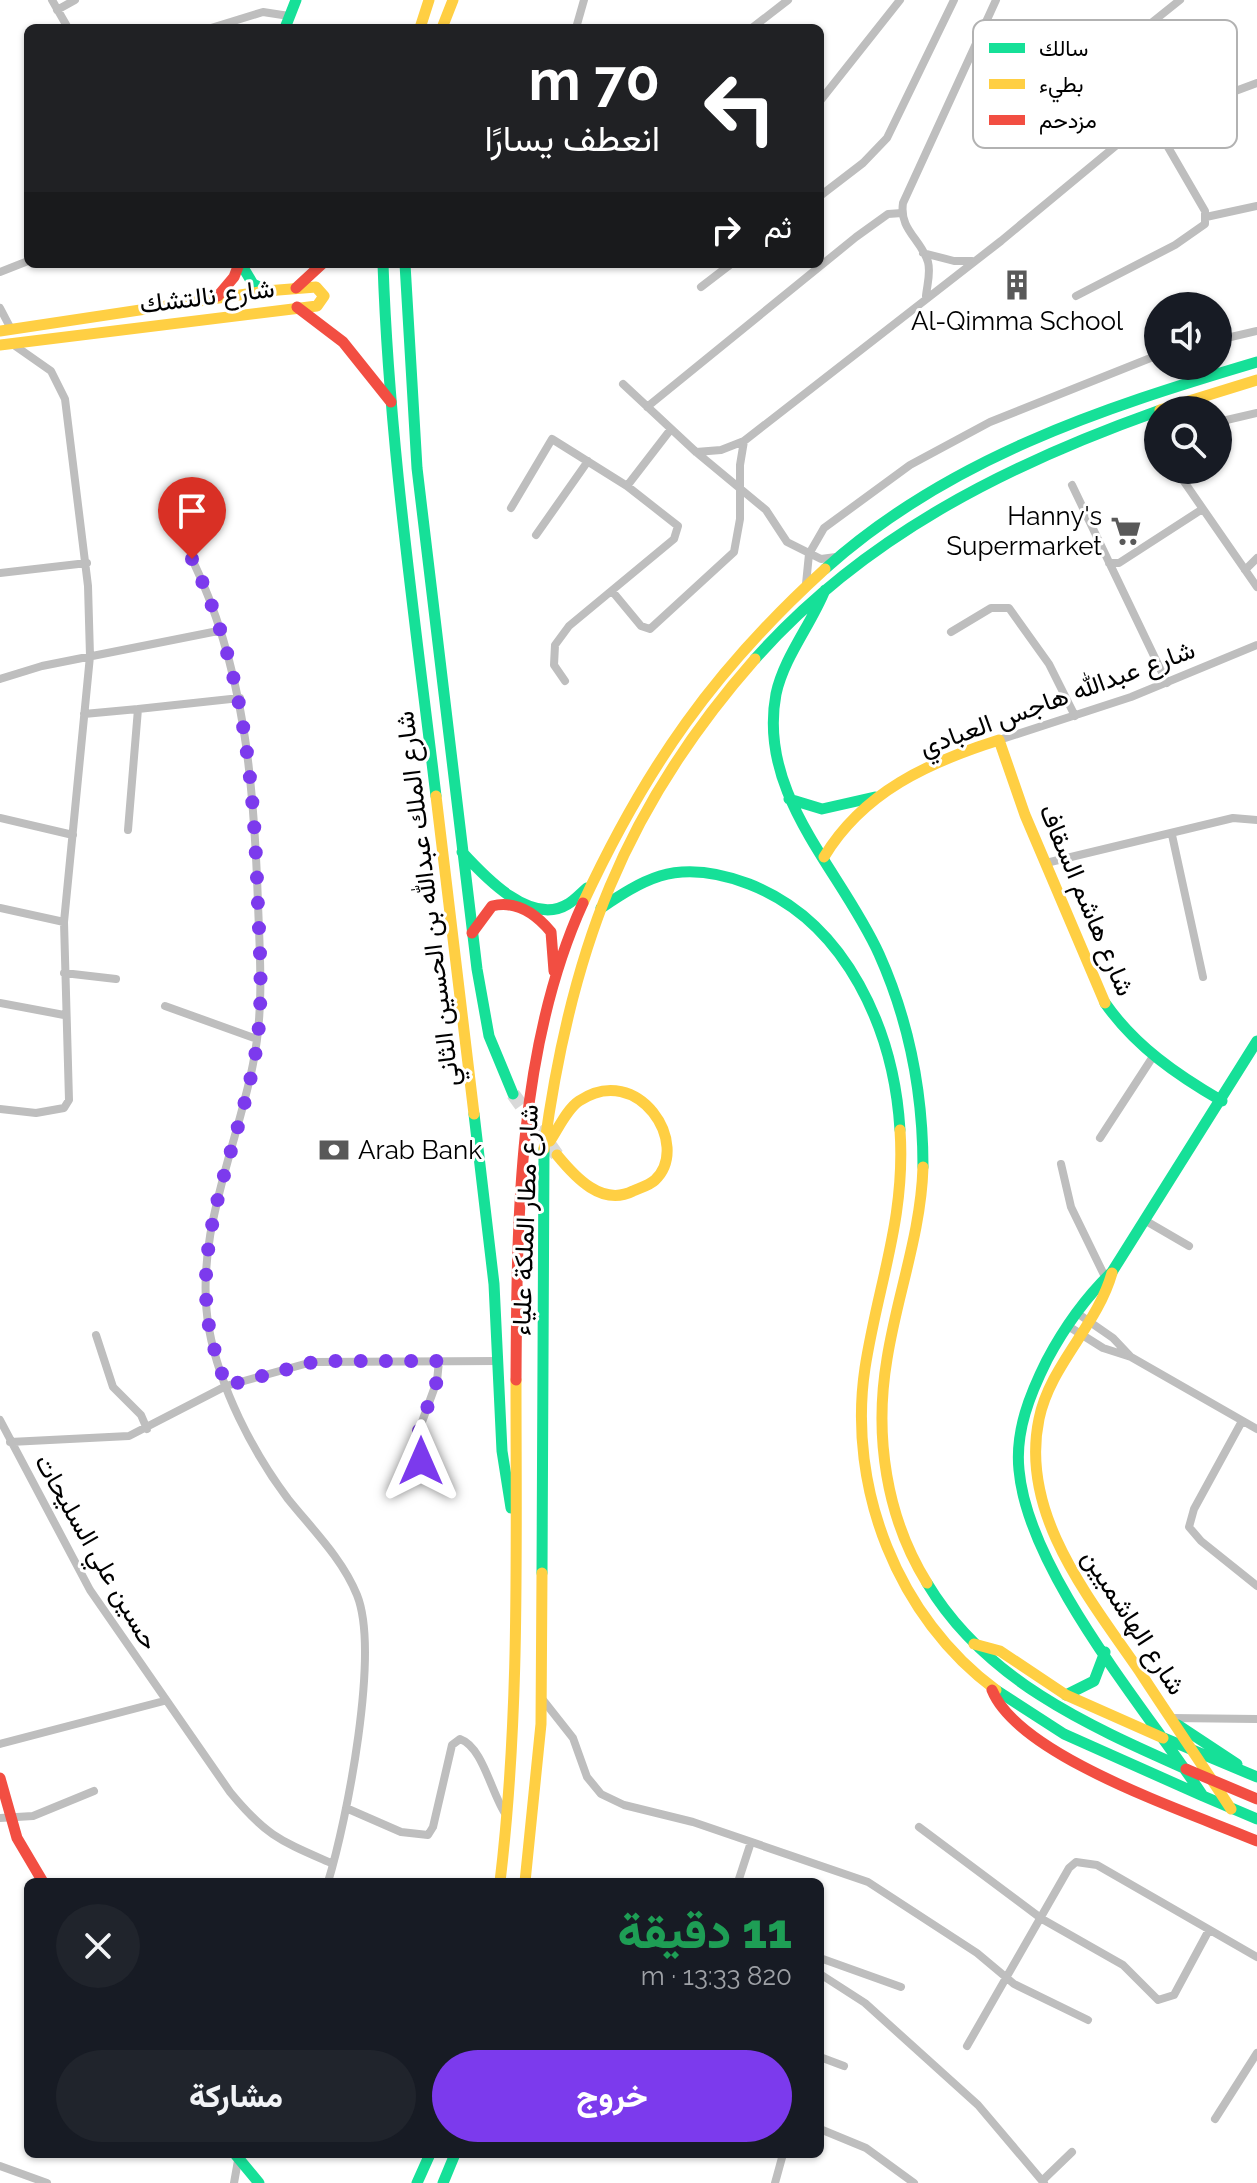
<!DOCTYPE html>
<html lang="ar">
<head>
<meta charset="utf-8">
<style>
	:root { --surface:#171b24; --page:#20242c; --text:#f1f3f6; --muted:#9ea1a6; --accent:#7c3aed }
	body { margin:0; font-family:Raleway,Vazirmatn,sans-serif; background:var(--page); color:var(--text); direction:rtl; height:100vh; display:flex; flex-direction:column; font-size:30px; white-space:nowrap }
	* { box-sizing:border-box; margin:0 }
	p { font-size:26px; color:var(--muted) }
	.icon { flex:none; width:44px; height:44px; fill:none; stroke:currentColor; stroke-width:2; stroke-linecap:round; stroke-linejoin:round }
	.map { position:relative; flex:1; overflow:hidden; direction:ltr }
	.side { position:absolute; left:24px; top:1878px; width:800px; height:280px; display:flex; flex-direction:column; background:var(--surface); border-radius:12px; box-shadow:0 2px 6px #0004; direction:rtl }
	.side>* { flex:none }
	.guide { position:absolute; left:24px; top:24px; width:800px; height:244px; border-radius:12px; box-shadow:0 2px 6px #0004; direction:rtl; background:#202124; color:#fff; overflow:hidden }
	.tools { position:absolute; left:1144px; top:292px; display:grid; gap:16px }
	.tools a { display:grid; place-items:center; width:88px; height:88px; border-radius:50%; background:var(--surface); box-shadow:0 2px 6px #0004; font-size:40px }
	.pin { position:absolute; display:grid; place-items:center; width:68px; height:68px; color:#fff; margin:-82px -34px; border-radius:50% 50% 50% 0; rotate:-45deg; box-shadow:0 0 8px #0007 }
	.pin .icon { rotate:45deg }
	.me { position:absolute; width:88px; margin:-44px; rotate:0deg; stroke-linejoin:round; filter:drop-shadow(0 0 6px #0008) }
	.turn { display:flex; align-items:center; gap:28px; height:168px; padding:0 32px; font-size:36px }
	.turn .icon { width:104px; height:104px; stroke-width:2.5 }
	.turn b { display:block; font-size:56px; line-height:68px }
	.then { display:flex; align-items:center; height:76px; padding:0 32px; background:#0003; gap:16px; font-size:30px }
	.round { display:grid; place-items:center; flex:none; width:84px; height:84px; border-radius:42px; background:var(--page) }
	.overview { display:flex; align-items:center; justify-content:space-between; height:136px; padding:0 32px }
	h1 { font-size:48px; font-weight:800; line-height:60px; color:#1e9e55 }
	.button { display:flex; gap:16px; margin-top:auto; padding:16px 32px }
	.button a { flex:1; height:92px; border-radius:48px; background:var(--accent); color:#fff; font-size:32px; font-weight:800; line-height:92px; text-align:center }
	.button a+a { background:var(--page); color:var(--text) }
	.map>svg:first-child { display:block }
</style>
</head>
<body>
<div class="map">
<svg width="1257" height="2183" viewBox="0 0 1257 2183">
	<rect width="100%" height="100%" fill="#fff"/>
	<g fill="none" stroke-linecap="round" stroke-linejoin="round">
		<path stroke="#d9d9d9" stroke-width="14" stroke-dasharray="14 7" stroke-linecap="butt" d="M 513,1094 L 557,1155"/>
		<path stroke="#bebebe" stroke-width="8" d="M 52,0 L 68,28
			M 57,10 L 75,0
			M 211,28 L 263,12 L 289,16
			M 576,28 L 584,0
			M 752,28 L 788,0
			M 1095,68 L 1180,0
			M 820,101 L 900,0
			M 820,196 L 863,163 L 887,138 L 954,0
			M 1206,217 L 1257,206
			M 923,253 L 954,261 L 972,261
			M 0,272 L 28,261
			M 701,287 L 731,264
			M 926,296 C 927,285 931,273 928,262 C 921,239 899,230 903,203 L 996,0
			M 1076,296 L 1175,245 L 1205,224 L 1205,211 L 1154,123
			M 0,308 L 11,329
			M 1218,340 L 1257,331
			M 623,384 L 696,452 L 766,510 L 787,542 L 821,559 L 836,557
			M 647,407 L 856,237 L 888,214 L 902,213
			M 1218,422 L 1257,413
			M 696,452 L 721,450 L 744,441 L 1001,241 L 1118,144 L 1195,106 L 1257,83
			M 1176,470 L 1257,587
			M 1072,485 L 1167,683
			M 627,486 L 671,429
			M 511,508 L 552,439 L 627,486 L 678,526 L 674,539 L 569,626 L 555,645 L 554,665 L 565,681
			M 536,535 L 588,461
			M 192,559 C 245,669 254,784 258,904 C 260,958 264,1010 253,1064 C 236,1151 193,1238 209,1329 C 220,1388 252,1451 288,1499 C 312,1529 342,1558 357,1595 C 380,1652 347,1820 328,1882
			M 1109,563 L 1119,563 L 1201,510
			M 1245,570 L 1257,558
			M 0,573 L 87,563
			M 806,584 L 809,554 L 824,528 L 910,465 L 990,422 L 1158,355
			M 612,591 L 641,626 L 650,629 L 734,552 L 740,519 L 740,465 L 744,441
			M 951,632 L 991,608 L 1009,608 L 1049,664 L 1075,716
			M 0,679 L 42,666 L 223,630
			M 138,709 L 240,698
			M 84,714 L 138,709 L 128,830
			M 999,740 L 1131,697 L 1257,645
			M 0,818 L 73,835
			M 1172,835 L 1203,977
			M 1046,863 L 1233,818 L 1257,820
			M 0,908 L 64,922
			M 64,973 L 116,979
			M 0,1003 L 64,1015
			M 165,1006 L 257,1039
			M 0,1109 L 36,1113 L 64,1108 L 69,1100 L 64,922 L 90,656 L 88,586 L 65,399 L 51,371 L 11,343
			M 1100,1138 L 1154,1055
			M 1061,1164 L 1071,1207 L 1107,1281
			M 1146,1221 L 1189,1246
			M 1077,1313 L 1113,1338 L 1130,1356
			M 1068,1326 L 1103,1348 L 1131,1357 L 1257,1429
			M 96,1335 L 113,1387 L 141,1415 L 147,1429
			M 0,1420 L 90,1590 L 230,1792 C 267,1837 281,1841 333,1864
			M 1241,1423 L 1194,1509 L 1189,1527 L 1201,1541 L 1257,1586
			M 10,1442 L 129,1436 L 226,1386 L 312,1362 L 498,1361
			M 405,1460 L 415,1465 L 421,1461 L 419,1430 L 437,1381 L 439,1361
			M 543,1700 L 573,1738 L 587,1777 L 601,1794 L 624,1805 L 693,1822 L 868,1882 L 977,1953 L 1014,1984 L 1088,2020
			M 1171,1718 L 1257,1719
			M 0,1744 L 164,1701
			M 346,1808 L 401,1832 L 428,1835 L 433,1827 L 452,1745 L 460,1739 C 483,1747 491,1793 506,1815
			M 0,1818 L 33,1816 L 94,1791
			M 919,1827 L 1042,1919 L 1123,1965 L 1158,2000 L 1174,1995 L 1209,1930
			M 738,1882 L 751,1842
			M 820,1958 L 901,1987
			M 820,1974 L 865,2003 L 978,2105 L 1044,2183
			M 967,2046 L 1069,1868 L 1076,1862 L 1097,1865 L 1257,1957
			M 820,2057 L 844,2066
			M 1215,2119 L 1257,2053
			M 820,2129 L 866,2148 L 914,2183
			M 0,2166 L 47,2183
			M 1042,2181 L 1072,2152
			M 234,2183 L 239,2155
			M 775,2183 L 783,2154"/>
		<path stroke="#16e098" stroke-width="11" d="M 285,28 L 296,0
			M 241,264 L 253,284 L 265,290
			M 383,264 C 389,442 415,619 436,796
			M 405,264 L 417,468 L 477,969 L 489,1036 L 513,1094
			M 825,569 C 947,459 1102,408 1257,362
			M 825,590 C 811,625 784,657 776,694 C 757,795 841,870 879,954 C 909,1021 923,1094 923,1167
			M 755,659 C 863,537 1006,465 1158,411
			M 789,799 L 822,809 L 875,797
			M 462,852 C 484,876 531,927 568,904 C 575,900 581,893 587,888
			M 601,908 C 619,896 638,883 660,876 C 690,867 720,873 749,884 C 847,922 894,1031 900,1130
			M 1105,1003 C 1135,1046 1177,1075 1222,1101
			M 474,1114 L 494,1284 L 502,1451 L 511,1508
			M 542,1573 L 544,1149
			M 927,1583 C 985,1680 1087,1725 1186,1769
			M 996,1690 L 1064,1734 L 1203,1796
			M 1066,1695 L 1094,1681 L 1105,1652
			M 1178,1725 L 1237,1764
			M 1164,1738 L 1257,1777
			M 1203,1796 C 1146,1709 1028,1572 1019,1470 C 1015,1431 1030,1394 1047,1360 C 1064,1328 1086,1297 1112,1272 L 1257,1041
			M 1203,1796 L 1257,1819
			M 235,2154 L 259,2183
			M 417,2183 L 430,2154
			M 443,2183 L 455,2154"/>
		<path stroke="#ffcf43" stroke-width="11" d="M 420,28 L 429,0
			M 442,28 L 453,0
			M 0,331 L 266,291 L 316,287 L 324,296 L 317,306 L 0,345
			M 1160,410 L 1257,380
			M 436,796 L 474,1114
			M 824,857 C 863,792 929,762 999,740 L 1025,815 L 1105,1003
			M 583,903 C 646,767 714,670 825,569
			M 900,1130 C 906,1218 878,1284 865,1368 C 847,1488 898,1618 996,1690
			M 550,1141 C 558,1129 567,1109 579,1101 C 638,1061 692,1145 655,1180 C 650,1185 640,1188 633,1191 C 602,1207 575,1177 557,1155
			M 544,1149 C 570,953 623,809 755,659
			M 923,1167 C 921,1234 897,1295 887,1359 C 874,1436 886,1517 927,1583
			M 1112,1273 C 1097,1326 1050,1365 1039,1419 C 1019,1514 1090,1599 1140,1672 C 1170,1718 1201,1763 1231,1809
			M 974,1644 L 1000,1651 L 1066,1695 L 1163,1738
			M 500,1882 C 520,1715 516,1548 516,1380
			M 525,1882 L 541,1724 L 542,1573"/>
		<path stroke="#f24e42" stroke-width="11" d="M 296,288 L 322,264
			M 218,296 L 234,277 L 239,264
			M 297,307 L 343,342 L 391,402
			M 472,933 L 492,906 C 516,900 536,914 551,932 L 554,971
			M 516,1380 C 517,1223 517,1048 583,903
			M 992,1690 C 1019,1757 1189,1812 1257,1841
			M 1186,1769 L 1257,1799
			M 0,1778 L 17,1838 L 43,1882"/>
	</g>
	<g fill="none" stroke-linecap="round" stroke-linejoin="round">
		<path stroke="#7c3aed" stroke-width="14" stroke-dasharray="0 25.2" d="M 192,559 C 245,669 254,785 258,906 C 260,953 263,998 257,1044 C 244,1134 198,1218 207,1310 C 209,1337 218,1361 226,1386 L 317,1361 L 439,1361 L 437,1381 L 419,1430 L 421,1461"/>
	</g>
	<defs>
		<g id="building-bare" transform="scale(2.4)"><path d="M-4-6H4V6H1V3H-1V6H-4ZM-2.5-4.3h1.7v1.8h-1.7ZM.8-4.3h1.7v1.8H.8ZM-2.5-1h1.7V.8h-1.7ZM.8-1h1.7V.8H.8Z" fill="#595959" stroke="#fff" stroke-width="2.5" paint-order="stroke"/></g>
		<g id="supermarket-bare" transform="scale(2.4)"><path d="M-6-5.5h2.5l.6 2H6L4.5 2H-2.5L-4.4-4H-6ZM-1.5 3.2a1.3 1.3 0 1 0 .1 0ZM3 3.2a1.3 1.3 0 1 0 .1 0Z" fill="#595959" stroke="#fff" stroke-width="2.5" paint-order="stroke"/></g>
		<g id="bank-bare" transform="scale(2.4)"><path d="M-6-4H6V4H-6ZM0-2.3a2.3 2.3 0 1 0 0 4.6a2.3 2.3 0 1 0 0-4.6Z" fill="#595959" stroke="#fff" stroke-width="2.5" paint-order="stroke"/></g>
	</defs>
	<g fill-rule="evenodd">
		<use href="#building-bare" x="1017" y="285"/>
		<use href="#supermarket-bare" x="1126" y="531"/>
		<use href="#bank-bare" x="334" y="1150"/>
	</g>
	<g text-anchor="middle" stroke-width="6" stroke-linejoin="round" paint-order="stroke">
		<g font-size="26" fill="#000" stroke="#fff">
			<text transform="translate(207 296) rotate(-7)" y="9">شارع نالتشك</text>
			<text transform="translate(1057 698) rotate(-20)" y="9">شارع عبدالله هاجس العبادي</text>
			<text transform="translate(427 899) rotate(-97)" y="9">شارع الملك عبدالله بن الحسين الثاني</text>
			<text transform="translate(1087 900) rotate(67)" y="9">شارع هاشم السقاف</text>
			<text transform="translate(525 1220) rotate(-88)" y="9">شارع مطار الملكة علياء</text>
			<text transform="translate(97 1552) rotate(60)" y="9">حسين علي السليحات</text>
			<text transform="translate(1134 1622) rotate(57)" y="9">شارع الهاشميين</text>
		</g>
		<g font-size="26" fill="#000" stroke="#fff">
			<text x="1017" y="330">Al-Qimma School</text>
			<text x="1102" y="525" text-anchor="end">Hanny's<tspan x="1102" dy="30">Supermarket</tspan></text>
			<text x="358" y="1159" text-anchor="start">Arab Bank</text>
		</g>
	</g>
	<rect x="973" y="20" width="264" height="128" rx="12" fill="#fff" stroke="#b2b2b2" stroke-width="2"/>
	<rect x="989" y="43" width="36" height="10" fill="#16e098"/>
	<rect x="989" y="79" width="36" height="10" fill="#ffcf43"/>
	<rect x="989" y="115" width="36" height="10" fill="#f24e42"/>
	<g font-size="22" fill="#000">
		<text x="1039" y="56">سالك</text>
		<text x="1039" y="92">بطيء</text>
		<text x="1039" y="128">مزدحم</text>
	</g>
</svg>
<div class="tools">
<a><svg class="icon" aria-label="sound" viewBox="0 0 24 24"><path d="M4 9h4l5-4v14l-5-4H4zM17 9q2 3 0 6"/></svg></a>
<a><svg class="icon" aria-label="search" viewBox="0 0 24 24"><circle cx="10" cy="10" r="6"/><path d="M15 15l6 6"/></svg></a>
</div>
<div class="pin" style="left:192px;top:559px;background:#d93025"><svg class="icon" aria-label="arrive" viewBox="0 0 24 24"><path d="M6 21V4h12l-3 4 3 4H6"/></svg></div>
<svg class="me" style="left:421px;top:1461px" viewBox="-20 -20 40 40"><path d="M0-17L14 15 0 8-14 15z" fill="#7c3aed" stroke="#fff" stroke-width="4"/></svg>
<div class="guide">
<div class="turn"><svg class="icon" aria-label="left" viewBox="0 0 24 24"><path d="M17 20v-9H6M10 6l-5 5 5 5"/></svg><div><b>70 m</b>انعطف يسارًا</div></div>
<div class="then">ثم<svg class="icon" aria-label="right" viewBox="0 0 24 24"><path d="M7 20v-9h11M14 6l5 5-5 5"/></svg></div>
</div>
<section class="side">
<div class="overview"><div><h1>11 دقيقة</h1><p>820 m · 13:33</p></div><a class="round"><svg class="icon" aria-label="close" viewBox="0 0 24 24"><path d="M6 6l12 12M18 6L6 18"/></svg></a></div>
<div class="button"><a>خروج</a><a>مشاركة</a></div>
</section>
</div>
</body>
</html>
